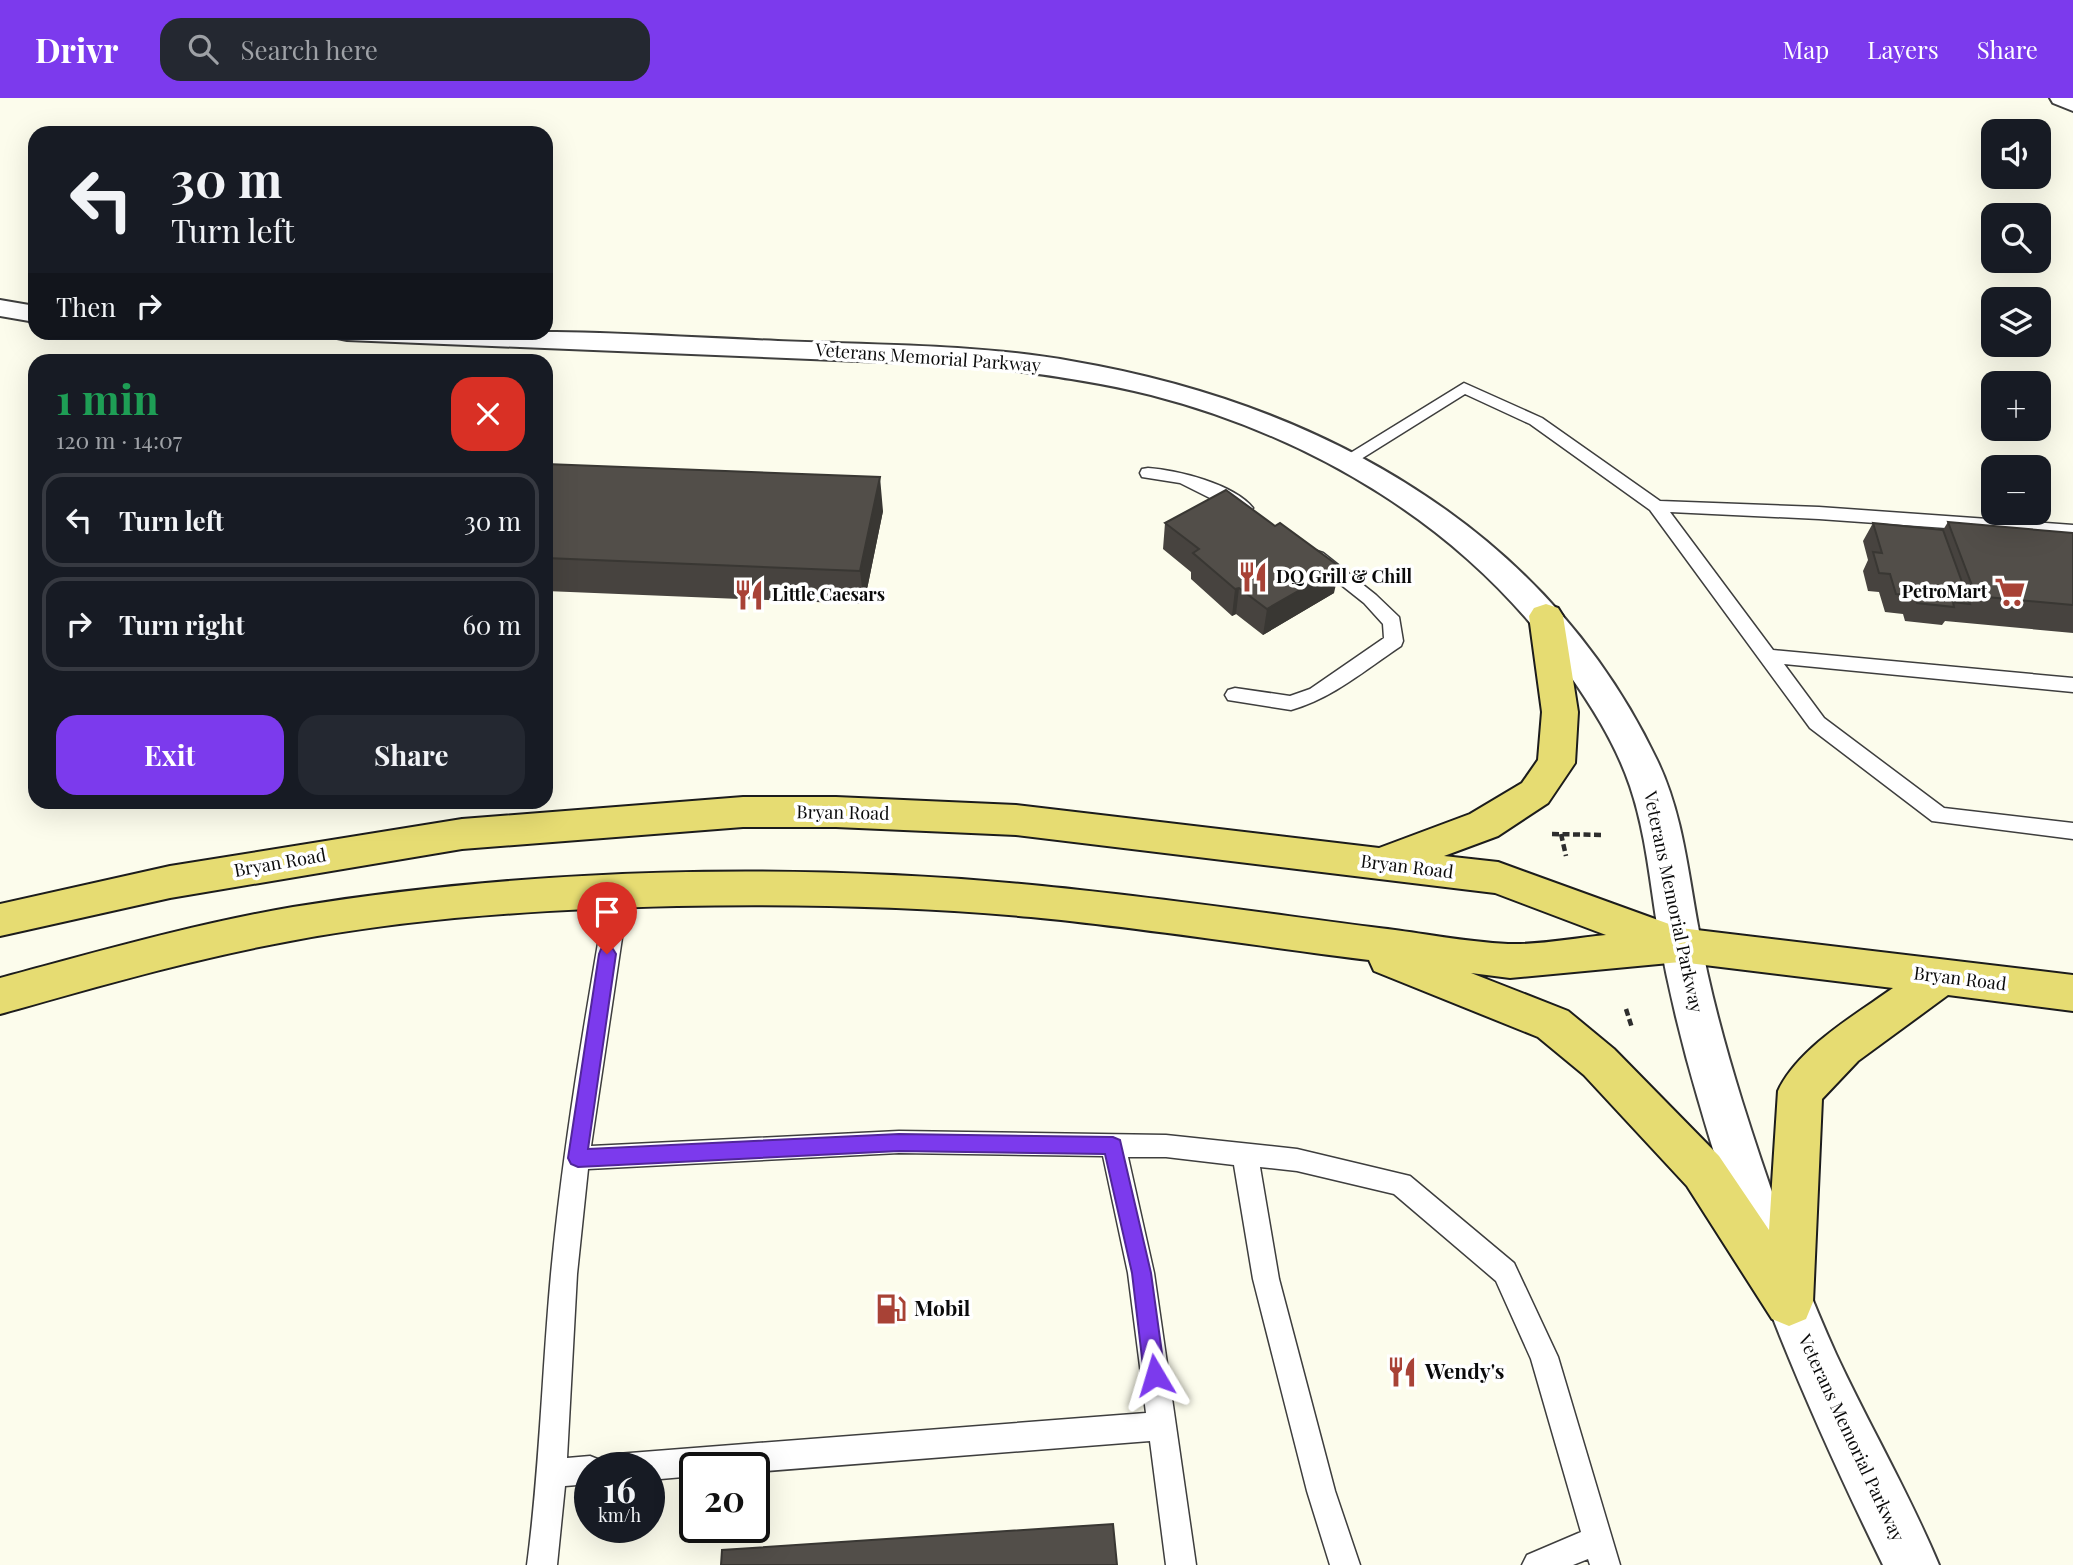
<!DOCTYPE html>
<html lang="en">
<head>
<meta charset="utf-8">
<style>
	:root { --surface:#171b24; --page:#242831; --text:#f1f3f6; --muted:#9ea1a6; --line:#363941; --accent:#7c3aed }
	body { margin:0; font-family:"Playfair Display",serif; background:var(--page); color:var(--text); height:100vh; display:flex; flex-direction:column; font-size:26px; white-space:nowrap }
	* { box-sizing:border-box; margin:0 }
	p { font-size:23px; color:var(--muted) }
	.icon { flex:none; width:38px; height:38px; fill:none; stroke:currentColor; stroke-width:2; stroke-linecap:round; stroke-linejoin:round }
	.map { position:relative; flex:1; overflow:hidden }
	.drawer { position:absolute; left:28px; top:256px; width:525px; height:455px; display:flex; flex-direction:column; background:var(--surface); border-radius:21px; box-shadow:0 7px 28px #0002 }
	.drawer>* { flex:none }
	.banner { position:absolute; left:28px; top:28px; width:525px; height:214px; border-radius:21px; box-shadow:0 7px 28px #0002; background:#171b24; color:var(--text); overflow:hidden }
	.buttons { position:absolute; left:1981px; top:21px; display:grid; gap:14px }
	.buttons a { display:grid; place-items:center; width:70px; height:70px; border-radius:14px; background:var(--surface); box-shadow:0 7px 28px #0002; font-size:35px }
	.speed { position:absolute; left:574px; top:1354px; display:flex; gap:14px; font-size:35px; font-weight:700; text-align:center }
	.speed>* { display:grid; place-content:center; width:91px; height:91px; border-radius:50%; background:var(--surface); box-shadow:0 7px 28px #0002; line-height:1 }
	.speed small { font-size:18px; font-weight:400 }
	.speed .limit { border:4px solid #111; border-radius:10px; background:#fff; color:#111 }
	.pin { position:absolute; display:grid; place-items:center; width:60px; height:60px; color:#fff; margin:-72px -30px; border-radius:50% 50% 50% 0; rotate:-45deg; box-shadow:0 0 7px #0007 }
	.pin .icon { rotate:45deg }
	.me { position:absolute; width:77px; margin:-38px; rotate:353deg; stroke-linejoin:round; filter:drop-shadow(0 0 5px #0008) }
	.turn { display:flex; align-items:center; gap:24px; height:147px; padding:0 28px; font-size:32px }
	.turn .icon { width:91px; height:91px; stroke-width:2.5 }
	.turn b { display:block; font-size:49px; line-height:60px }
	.then { display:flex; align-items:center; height:66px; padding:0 28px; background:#0003; gap:14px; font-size:26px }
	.round { display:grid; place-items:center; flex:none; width:74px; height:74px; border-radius:21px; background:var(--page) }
	.headline { display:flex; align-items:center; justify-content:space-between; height:119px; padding:0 28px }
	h1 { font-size:42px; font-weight:700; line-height:52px; color:#1e9e55 }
	.cta { display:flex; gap:14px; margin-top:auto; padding:14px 28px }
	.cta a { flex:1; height:80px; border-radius:21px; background:var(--accent); color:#fff; font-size:28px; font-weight:700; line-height:80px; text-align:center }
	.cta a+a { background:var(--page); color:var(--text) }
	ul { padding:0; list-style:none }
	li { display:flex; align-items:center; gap:21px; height:94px; margin:0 14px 10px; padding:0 14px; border:4px solid var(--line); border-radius:21px }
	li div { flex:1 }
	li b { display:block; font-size:26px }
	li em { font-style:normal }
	header { display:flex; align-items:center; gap:42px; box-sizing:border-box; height:98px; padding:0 35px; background:var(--accent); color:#fff }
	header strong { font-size:33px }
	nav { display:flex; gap:38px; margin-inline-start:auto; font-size:24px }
	.search { width:490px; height:63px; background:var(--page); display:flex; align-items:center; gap:18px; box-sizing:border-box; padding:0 24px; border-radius:21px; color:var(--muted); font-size:26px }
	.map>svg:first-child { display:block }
</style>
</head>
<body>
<header>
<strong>Drivr</strong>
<div class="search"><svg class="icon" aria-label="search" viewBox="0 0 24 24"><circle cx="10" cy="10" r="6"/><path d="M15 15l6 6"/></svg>Search here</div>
<nav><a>Map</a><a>Layers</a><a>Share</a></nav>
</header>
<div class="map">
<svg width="2073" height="1467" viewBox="0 0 2073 1467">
	<rect width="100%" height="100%" fill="#fcfcec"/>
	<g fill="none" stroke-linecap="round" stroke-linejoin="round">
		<g stroke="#3e3e3e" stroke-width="3">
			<path id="service" d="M 1464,285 L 1542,320 L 1660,403 L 1819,409 L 2073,427 L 2073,439 L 1819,421 L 1670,414 L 1773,552 L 2073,580 L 2073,594 L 1784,566 L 1824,620 L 1944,710 L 2073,725 L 2073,741 L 1932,723 L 1810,630 L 1650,412 L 1530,326 L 1465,296 L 1353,366 L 1341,366 L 1339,362 Z
				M 1148,370 C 1177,372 1234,386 1253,410 L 1250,414 L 1238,414 L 1180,385 L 1142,379 L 1140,375 L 1142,371 Z
				M 1317,453 L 1323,455 L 1376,497 L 1399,519 L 1403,543 L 1401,548 C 1365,572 1333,600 1291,612 L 1228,602 L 1225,597 L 1228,592 L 1235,590 L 1290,598 L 1310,591 L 1384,540 L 1383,526 L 1364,505 L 1311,463 L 1308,459 L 1311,455 Z
				M 618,784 L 626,787 L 629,793 L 591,1048 L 899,1033 L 1166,1037 L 1297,1051 L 1410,1078 L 1514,1165 L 1558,1259 L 1620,1467 L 1590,1467 L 1588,1461 L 1573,1467 L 1522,1467 L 1527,1457 L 1581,1434 L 1531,1261 L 1496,1183 L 1394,1096 L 1297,1073 L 1260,1069 L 1279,1181 L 1335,1393 L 1360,1467 L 1330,1467 L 1307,1393 L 1253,1181 L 1234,1067 L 1166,1059 L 1128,1059 L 1154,1175 L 1196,1467 L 1166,1467 L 1150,1343 L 754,1374 L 754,1370 L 695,1370 L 695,1378 L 649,1382 L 649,1370 L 590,1370 L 590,1386 L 565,1388 L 557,1467 L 527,1467 C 540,1370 542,1273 551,1176 C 563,1048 585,920 607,793 L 610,787 ZM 899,1055 L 1103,1058 L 1128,1175 L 1146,1315 L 617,1356 L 607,1360 L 603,1369 L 600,1362 L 590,1358 L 567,1360 L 577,1176 L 588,1071 Z"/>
		</g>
		<g stroke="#3e3e3e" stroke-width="4">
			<path id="minor" d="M 2050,0 L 2073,0 L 2073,13 L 2053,5 Z"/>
		</g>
		<g stroke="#3e3e3e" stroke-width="4">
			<path id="tertiary" d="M 0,202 L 35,208 L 35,224 L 0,218 Z
				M 333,234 C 407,234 483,234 556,234 C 630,235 704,240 778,243 C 876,247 975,246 1071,263 C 1318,305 1546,429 1657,662 C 1683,716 1688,775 1699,833 C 1709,890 1725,948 1742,1003 C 1769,1089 1799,1174 1836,1256 C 1869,1327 1909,1395 1939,1467 L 1883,1467 C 1809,1316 1744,1163 1698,1001 C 1682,947 1668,889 1658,833 C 1650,785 1646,735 1630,688 C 1615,644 1589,604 1562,566 C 1465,429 1313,339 1151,297 C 1095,283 1038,276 981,268 L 347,242 L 337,240 Z"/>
		</g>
		<g stroke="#1c1c1c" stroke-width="4">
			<path id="primary" d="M 1546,506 L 1558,510 L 1563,518 L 1578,614 L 1575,665 L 1548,705 L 1498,738 L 1444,758 L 1498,764 L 1680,830 L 2073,877 L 2073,913 L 1948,897 L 1858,963 L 1822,1001 L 1813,1204 L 1806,1221 L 1789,1228 L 1772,1221 L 1687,1088 L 1584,977 L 1538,939 L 1374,873 L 1369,862 C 1257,848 1144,830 1031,819 C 913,808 795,806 677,808 C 547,811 417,819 290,843 C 192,861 96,889 0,916 L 0,880 C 97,854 194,826 293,809 C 533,770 789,764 1032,787 C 1148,798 1263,815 1379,830 C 1422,835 1466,844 1508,846 C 1540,847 1574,840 1606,837 L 1495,795 L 1016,737 L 836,729 L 743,729 L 462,751 L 170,800 L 0,838 L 0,806 L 170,768 L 462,721 L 743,699 L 836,699 L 1016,707 L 1379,750 L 1470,716 L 1522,685 L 1538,662 L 1542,614 L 1529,518 L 1534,510 ZM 1680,864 L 1893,890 C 1855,917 1798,950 1778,993 L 1769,1132 L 1719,1058 L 1614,951 L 1568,913 L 1471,875 L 1510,880 Z"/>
		</g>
		<path stroke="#2d2d2d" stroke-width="4.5" stroke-dasharray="7 3.5" stroke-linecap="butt" d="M 1552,736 L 1603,737
			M 1561,736 L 1566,758
			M 1626,911 L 1632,930"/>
		<use href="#service" fill="#fff" fill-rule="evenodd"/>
		<use href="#minor" fill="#fff" fill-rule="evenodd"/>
		<use href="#tertiary" fill="#fff" fill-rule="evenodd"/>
		<use href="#primary" fill="#e6dc72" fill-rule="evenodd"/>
	</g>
	<path fill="#47433f" d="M 546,366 L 883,413 L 864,506 L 546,493 Z
		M 1948,424 L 2073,435 L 2073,535 L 1945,523 L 1942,527 L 1905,523 L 1903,516 L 1885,514 L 1879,494 L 1868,493 L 1863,473 L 1868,462 L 1863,443 L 1873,425 L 1943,432 Z
		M 1165,425 L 1334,495 L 1263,537 L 1236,516 L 1232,518 L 1191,481 L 1191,474 L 1163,451 Z"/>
	<path fill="#393733" d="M 880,379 L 883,413 L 864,506 L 860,473 Z
		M 1340,469 L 1334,495 L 1263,537 L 1267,511 Z
		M 1239,490 L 1236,516 L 1232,518 L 1235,491 Z"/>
	<path fill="#524e49" stroke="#393733" stroke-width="2" d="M 546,366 L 880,379 L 860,473 L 546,460 Z
		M 1226,392 L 1275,428 L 1280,425 L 1340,469 L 1267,511 L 1239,490 L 1235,491 L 1193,455 L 1199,451 L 1165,425 Z
		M 1948,424 L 2073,435 L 2073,507 L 1976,498 Z
		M 1873,425 L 1943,432 L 1970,506 L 1953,504 L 1954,509 L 1917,505 L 1915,498 L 1896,496 L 1890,476 L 1879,475 L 1873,454 L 1882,455 Z
		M 1113,1426 L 1117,1467 L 721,1467 L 722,1452 Z"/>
	<path fill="#7c3aed" stroke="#51269a" stroke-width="2" d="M 607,849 L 613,851 L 616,856 L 588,1051 L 899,1036 L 1113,1039 L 1120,1042 L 1151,1175 L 1165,1277 L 1162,1284 L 1155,1287 L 1147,1284 L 1144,1277 L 1132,1175 L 1105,1056 L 899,1053 L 578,1069 L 571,1066 L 568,1060 L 599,856 L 601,851 Z"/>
	<defs>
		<g id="restaurant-bare" transform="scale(2.415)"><path d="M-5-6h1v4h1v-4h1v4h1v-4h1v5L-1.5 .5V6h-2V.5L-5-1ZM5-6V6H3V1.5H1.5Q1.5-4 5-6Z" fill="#a84236" stroke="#fff" stroke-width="2.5" paint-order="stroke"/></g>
		<g id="supermarket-bare" transform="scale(2.415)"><path d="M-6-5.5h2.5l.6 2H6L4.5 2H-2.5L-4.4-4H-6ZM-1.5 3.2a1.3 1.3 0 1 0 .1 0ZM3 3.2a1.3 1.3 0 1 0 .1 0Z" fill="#a84236" stroke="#fff" stroke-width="2.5" paint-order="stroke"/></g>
		<g id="fuel-bare" transform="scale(2.415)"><path d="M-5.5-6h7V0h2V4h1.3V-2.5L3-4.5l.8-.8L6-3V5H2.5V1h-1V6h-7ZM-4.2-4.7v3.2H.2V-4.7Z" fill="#a84236" stroke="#fff" stroke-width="2.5" paint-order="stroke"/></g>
	</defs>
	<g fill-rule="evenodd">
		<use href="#restaurant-bare" x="1253" y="479"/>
		<use href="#supermarket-bare" x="2010" y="494"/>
		<use href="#restaurant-bare" x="749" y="497"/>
		<use href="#fuel-bare" x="891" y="1211"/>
		<use href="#restaurant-bare" x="1402" y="1274"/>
	</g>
	<g text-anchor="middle" stroke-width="7" stroke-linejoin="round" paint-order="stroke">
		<g font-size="18" fill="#0b0b0b" stroke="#fff">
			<text transform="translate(928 260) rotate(4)" y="6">Veterans Memorial Parkway</text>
			<text transform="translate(843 715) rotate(1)" y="6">Bryan Road</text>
			<text transform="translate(280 765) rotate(-10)" y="6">Bryan Road</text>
			<text transform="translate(1407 769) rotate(7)" y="6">Bryan Road</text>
			<text transform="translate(1673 804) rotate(78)" y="6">Veterans Memorial Parkway</text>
			<text transform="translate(1960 881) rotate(7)" y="6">Bryan Road</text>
			<text transform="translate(1851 1340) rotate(65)" y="6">Veterans Memorial Parkway</text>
		</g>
		<g font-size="18" font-weight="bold" fill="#0b0b0b" stroke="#fff" text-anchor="start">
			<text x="1276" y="485">DQ Grill &amp; Chill</text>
			<text x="1987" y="500" text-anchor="end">PetroMart</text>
			<text x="772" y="503">Little Caesars</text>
		</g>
		<g font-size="21" font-weight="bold" fill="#0b0b0b" stroke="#fff" text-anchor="start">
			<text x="914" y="1218">Mobil</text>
			<text x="1425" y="1281">Wendy's</text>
		</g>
	</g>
</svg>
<div class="buttons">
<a><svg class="icon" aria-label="sound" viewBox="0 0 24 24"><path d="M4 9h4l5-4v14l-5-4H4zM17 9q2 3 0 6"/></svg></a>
<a><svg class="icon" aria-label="search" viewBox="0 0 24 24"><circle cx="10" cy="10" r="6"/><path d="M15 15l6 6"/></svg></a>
<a><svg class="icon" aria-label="layers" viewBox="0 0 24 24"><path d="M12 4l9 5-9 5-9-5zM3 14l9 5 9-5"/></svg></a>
<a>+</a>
<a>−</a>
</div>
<div class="speed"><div>16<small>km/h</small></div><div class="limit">20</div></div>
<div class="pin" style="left:607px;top:856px;background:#d93025"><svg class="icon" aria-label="arrive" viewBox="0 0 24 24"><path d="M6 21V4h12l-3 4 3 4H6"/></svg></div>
<svg class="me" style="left:1155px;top:1277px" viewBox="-20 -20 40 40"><path d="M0-17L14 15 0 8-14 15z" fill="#7c3aed" stroke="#fff" stroke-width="4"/></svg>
<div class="banner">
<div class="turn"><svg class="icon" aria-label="left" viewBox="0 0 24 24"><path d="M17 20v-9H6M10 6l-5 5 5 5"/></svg><div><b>30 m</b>Turn left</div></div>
<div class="then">Then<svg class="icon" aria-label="right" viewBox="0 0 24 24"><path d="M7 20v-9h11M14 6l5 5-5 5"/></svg></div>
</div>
<section class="drawer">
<div class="headline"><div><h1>1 min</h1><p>120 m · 14:07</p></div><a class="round" style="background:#d93025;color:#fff"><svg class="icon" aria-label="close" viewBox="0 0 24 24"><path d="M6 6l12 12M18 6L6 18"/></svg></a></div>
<ul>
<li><svg class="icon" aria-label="left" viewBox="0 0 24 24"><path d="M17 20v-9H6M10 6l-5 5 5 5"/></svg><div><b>Turn left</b></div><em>30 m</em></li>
<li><svg class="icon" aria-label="right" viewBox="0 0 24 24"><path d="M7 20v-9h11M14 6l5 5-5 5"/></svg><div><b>Turn right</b></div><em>60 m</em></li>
</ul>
<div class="cta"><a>Exit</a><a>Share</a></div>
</section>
</div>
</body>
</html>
